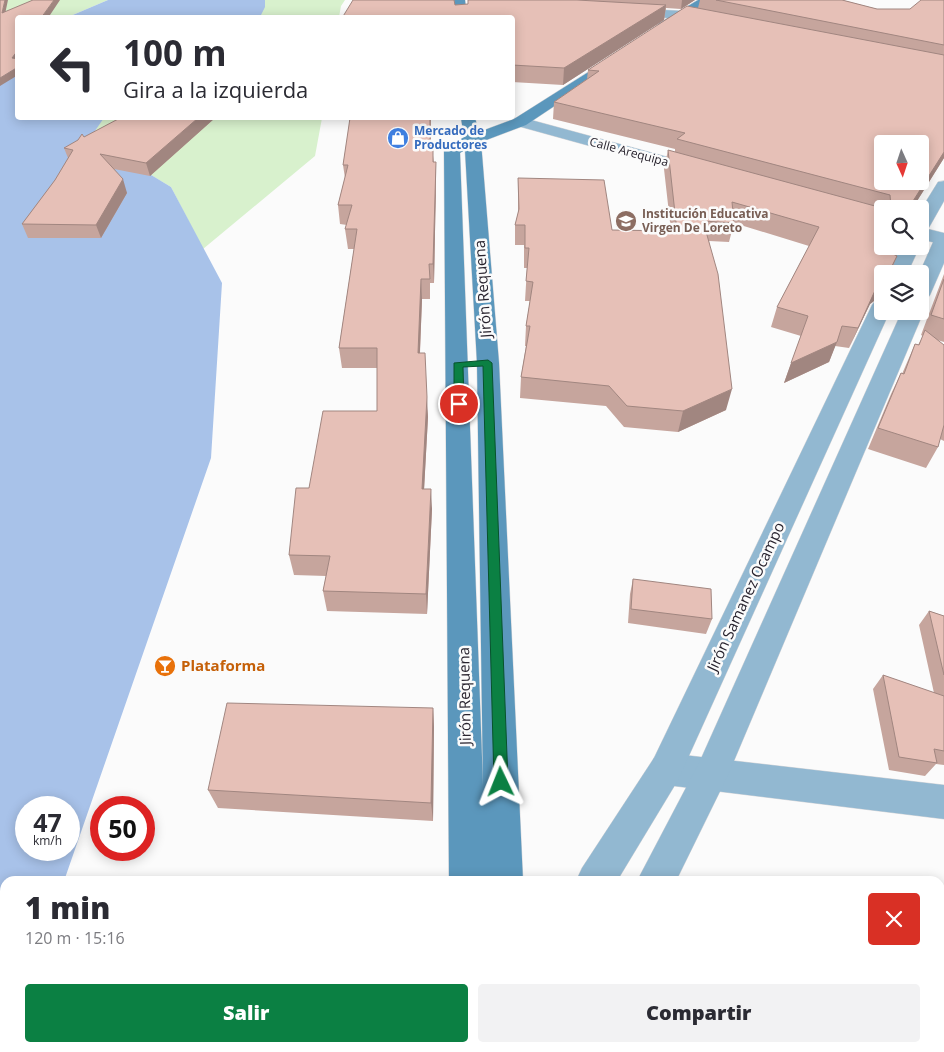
<!DOCTYPE html>
<html lang="es">
<head>
<meta charset="utf-8">
<style>
	:root { --surface:#fff; --page:#f2f2f3; --text:#2b2b33; --muted:#7c7c81; --accent:#0b8043 }
	body { margin:0; font-family:"Open Sans",sans-serif; background:var(--page); color:var(--text); height:100vh; display:flex; flex-direction:column; font-size:19px; white-space:nowrap }
	* { box-sizing:border-box; margin:0 }
	p { font-size:16px; color:var(--muted) }
	.icon { flex:none; width:28px; height:28px; fill:none; stroke:currentColor; stroke-width:2; stroke-linecap:round; stroke-linejoin:round }
	.map { position:relative; flex:1; overflow:hidden }
	.panel { position:absolute; left:0px; top:876px; width:945px; height:176px; display:flex; flex-direction:column; background:var(--surface); border-radius:15px 15px 0 0; box-shadow:0 2px 12px #0003 }
	.panel>* { flex:none }
	.banner { position:absolute; left:15px; top:15px; width:500px; height:105px; border-radius:5px; box-shadow:0 2px 12px #0003; background:#fff; color:var(--text); overflow:hidden }
	.needle { width:32px; rotate:177deg }
	.tools { position:absolute; left:874px; top:135px; display:grid; gap:10px }
	.tools a { display:grid; place-items:center; width:55px; height:55px; border-radius:5px; background:var(--surface); box-shadow:0 2px 12px #0003; font-size:25px }
	.speed { position:absolute; left:15px; top:796px; display:flex; gap:10px; font-size:25px; font-weight:700; text-align:center }
	.speed>* { display:grid; place-content:center; width:65px; height:65px; border-radius:50%; background:var(--surface); box-shadow:0 2px 12px #0003; line-height:1 }
	.speed small { font-size:12px; font-weight:400 }
	.speed .limit { border:8px solid #d22; background:#fff; color:#111 }
	.pin { position:absolute; display:grid; place-items:center; width:42px; height:42px; color:#fff; margin:-21px; border:2px solid #fff; border-radius:50%; box-shadow:0 1px 5px #0007 }
	.me { position:absolute; width:55px; margin:-28px; rotate:358deg; stroke-linejoin:round; filter:drop-shadow(0 0 4px #0008) }
	.turn { display:flex; align-items:center; gap:18px; height:105px; padding:0 25px; font-size:22px }
	.turn .icon { width:65px; height:65px; stroke-width:2.5 }
	.turn b { display:block; font-size:35px; line-height:42px }
	.round { display:grid; place-items:center; flex:none; width:52px; height:52px; border-radius:5px; background:var(--page) }
	.head { display:flex; align-items:center; justify-content:space-between; height:85px; padding:0 25px }
	h1 { font-size:30px; font-weight:800; line-height:38px }
	.action { display:flex; gap:10px; margin-top:auto; padding:10px 25px }
	.action a { flex:1; height:58px; border-radius:5px; background:var(--accent); color:#fff; font-size:20px; font-weight:800; line-height:58px; text-align:center }
	.action a+a { background:var(--page); color:var(--text) }
	.map>svg:first-child { display:block }
</style>
</head>
<body>
<div class="map">
<svg width="944" height="1052" viewBox="0 0 944 1052">
	<rect width="100%" height="100%" fill="#fbfbfb"/>
	<path fill="#d8f1cd" d="M 0,0 L 108,0 L 68,17 L 18,18 L 17,38 Z
		M 265,0 L 345,0 L 341,6 L 339,17 L 260,18 Z
		M 104,118 L 322,118 L 315,156 L 203,249 L 171,187 L 89,138 Z"/>
	<path fill="#a8c2e9" fill-rule="evenodd" d="M 108,0 L 265,0 L 265,7 L 260,17 L 68,17 Z
		M 17,38 L 18,118 L 104,118 L 90,138 L 171,187 L 222,283 L 211,458 L 64,881 L 5,881 L 7,1048 L 5,1052 L 0,1052 L 0,45 ZM 26,808 L 69,808 L 69,850 L 26,850 Z"/>
	<g fill="none" stroke-linecap="round" stroke-linejoin="round">
		<g stroke="#d9d8da" stroke-width="1">
			<path id="minor" d="M 628,8 L 683,11 L 714,17 L 716,20 L 710,24 L 683,19 L 624,15 L 622,12 L 624,9 Z
				M 520,117 L 708,168 L 711,172 L 708,176 L 702,177 L 514,125 L 512,122 L 514,119 Z
				M 920,227 L 944,233 L 944,245 L 920,239 Z
				M 666,753 L 944,785 L 944,819 L 666,785 L 654,780 L 649,769 L 654,758 Z"/>
		</g>
		<g stroke="#d9d8da" stroke-width="1">
			<path id="tertiary" d="M 944,181 L 944,201 L 927,231 L 920,233 L 920,211 L 938,182 Z
				M 944,234 L 944,263 L 930,295 L 927,299 L 920,301 L 919,274 L 934,240 L 937,236 Z
				M 900,246 L 920,246 L 907,274 L 887,274 Z
				M 882,299 L 882,311 L 890,311 L 678,780 L 617,881 L 576,881 L 582,868 L 654,758 L 872,305 L 875,301 Z
				M 920,306 L 924,311 L 728,775 L 676,881 L 637,881 L 699,763 L 902,311 L 920,311 Z
				M 468,1048 L 512,1048 L 511,1052 L 466,1052 Z
				M 549,1048 L 593,1048 L 592,1052 L 547,1052 Z"/>
		</g>
		<g stroke="#d9d8da" stroke-width="1">
			<path id="secondary" d="M 453,0 L 465,0 L 467,18 L 455,18 Z
				M 698,0 L 712,0 L 668,30 L 658,30 L 657,27 L 658,24 Z
				M 617,54 L 624,58 L 622,61 L 526,125 L 481,142 L 499,363 L 523,881 L 449,881 L 444,151 L 464,137 L 461,118 L 475,118 L 479,132 L 514,119 ZM 465,150 L 477,363 L 483,785 L 460,153 Z
				M 447,1048 L 489,1048 L 490,1052 L 446,1052 Z
				M 492,1048 L 534,1048 L 536,1052 L 492,1052 Z"/>
		</g>
		<use href="#minor" fill="#92b8d1" fill-rule="evenodd"/>
		<use href="#tertiary" fill="#92b8d1" fill-rule="evenodd"/>
		<use href="#secondary" fill="#5b97bc" fill-rule="evenodd"/>
	</g>
	<path fill="#c6a59d" d="M 468,0 L 695,0 L 681,9 L 666,8 L 664,20 L 563,85 L 512,82 L 512,18 L 455,5 L 468,4 Z
		M 700,0 L 842,0 L 877,9 L 910,9 L 944,0 L 944,158 L 912,209 L 882,209 L 898,246 L 894,254 L 897,256 L 890,274 L 882,274 L 882,289 L 878,298 L 870,304 L 849,348 L 835,346 L 829,362 L 784,383 L 801,336 L 771,327 L 777,307 L 809,246 L 734,223 L 729,242 L 709,241 L 726,410 L 678,432 L 624,427 L 606,406 L 520,398 L 521,377 L 526,346 L 525,346 L 526,326 L 530,301 L 525,301 L 527,268 L 524,268 L 524,245 L 515,245 L 515,225 L 518,214 L 518,178 L 612,230 L 671,231 L 664,169 L 668,150 L 675,152 L 675,149 L 553,119 L 554,102 L 587,79 L 588,70 L 698,8 Z
		M 120,118 L 215,118 L 150,176 L 114,169 L 127,193 L 101,238 L 28,238 L 22,224 L 55,180 L 68,158 L 64,148 Z
		M 348,118 L 431,118 L 431,143 L 434,162 L 436,162 L 436,181 L 434,283 L 430,283 L 430,299 L 422,299 L 420,353 L 428,417 L 424,489 L 432,509 L 427,614 L 327,611 L 323,591 L 326,576 L 294,575 L 289,555 L 309,488 L 377,411 L 377,368 L 342,368 L 339,348 L 354,249 L 348,249 L 345,229 L 347,225 L 340,224 L 338,205 L 345,178 L 343,165 L 350,122 Z
		M 944,274 L 944,342 L 937,340 L 944,345 L 944,441 L 940,439 L 938,447 L 926,468 L 868,449 L 891,394 L 901,373 L 902,374 L 915,344 L 918,345 L 923,336 L 921,335 Z
		M 633,579 L 712,619 L 706,634 L 628,623 L 630,594 Z
		M 929,611 L 944,616 L 944,765 L 936,764 L 925,776 L 889,770 L 873,689 L 883,675 L 934,693 L 919,625 Z
		M 433,708 L 434,727 L 433,821 L 218,808 L 208,790 Z"/>
	<path fill="#a18680" d="M 5,0 L 8,0 L 4,19 L 2,13 Z
		M 54,0 L 60,0 L 48,18 L 41,18 Z
		M 682,0 L 695,0 L 681,9 Z
		M 666,5 L 664,20 L 563,85 L 564,68 Z
		M 18,50 L 18,60 L 12,58 Z
		M 18,67 L 18,75 L 0,86 L 0,78 Z
		M 198,118 L 215,118 L 150,176 L 146,163 Z
		M 944,152 L 944,158 L 912,209 L 908,209 Z
		M 436,162 L 436,181 L 434,283 L 433,264 Z
		M 123,179 L 127,193 L 101,238 L 96,225 Z
		M 421,279 L 422,299 L 419,373 L 418,353 Z
		M 882,281 L 882,289 L 878,298 L 870,304 L 849,348 L 858,328 L 878,284 Z
		M 837,342 L 829,362 L 784,383 L 791,363 Z
		M 732,389 L 726,410 L 678,432 L 683,411 Z
		M 427,397 L 428,417 L 423,509 L 422,489 Z
		M 431,489 L 432,509 L 427,614 L 426,594 Z
		M 433,708 L 434,727 L 433,821 L 431,803 Z"/>
	<path fill="#e6c0b7" stroke="#a18680" fill-rule="evenodd" d="M 0,0 L 5,0 L 2,13 L 33,0 L 54,0 L 41,18 L 18,18 L 18,50 L 12,58 L 18,59 L 18,67 L 0,78 Z
		M 353,0 L 454,0 L 455,5 L 468,4 L 468,0 L 577,0 L 666,5 L 564,68 L 512,65 L 512,18 L 342,18 Z
		M 716,0 L 842,0 L 877,9 L 910,9 L 921,0 L 944,0 L 944,45 Z
		M 687,6 L 944,55 L 944,152 L 908,209 L 890,209 L 891,208 L 890,195 L 677,139 L 685,133 L 554,102 L 599,71 L 588,70 ZM 882,144 L 920,144 L 920,181 L 882,181 Z
		M 120,118 L 198,118 L 146,163 L 100,154 L 123,179 L 96,225 L 22,224 L 55,180 L 73,150 L 64,148 L 78,140 L 82,134 L 84,137 Z
		M 350,118 L 430,118 L 430,143 L 433,143 L 433,162 L 436,162 L 433,264 L 429,264 L 430,279 L 421,279 L 418,353 L 425,353 L 427,397 L 422,489 L 431,489 L 426,594 L 323,591 L 330,556 L 289,555 L 296,488 L 309,488 L 323,411 L 377,411 L 377,348 L 339,348 L 357,229 L 345,229 L 352,205 L 338,205 L 348,165 L 343,165 Z
		M 668,150 L 886,209 L 882,209 L 882,246 L 897,246 L 893,254 L 897,256 L 888,274 L 882,274 L 882,281 L 878,284 L 858,328 L 842,326 L 837,342 L 791,363 L 808,316 L 777,307 L 819,227 L 732,202 L 734,223 L 703,221 L 718,274 L 732,389 L 683,411 L 627,406 L 609,386 L 521,377 L 530,326 L 526,326 L 533,282 L 526,281 L 529,248 L 525,248 L 525,225 L 515,225 L 519,209 L 518,178 L 604,180 L 612,230 L 677,231 Z
		M 944,279 L 944,319 L 931,315 Z
		M 925,330 L 944,345 L 944,425 L 938,447 L 878,428 L 901,373 L 904,374 L 915,344 L 919,345 Z
		M 633,579 L 711,589 L 712,619 L 631,609 Z
		M 929,611 L 944,616 L 944,675 Z
		M 883,675 L 944,696 L 944,751 L 934,749 L 937,763 L 899,757 Z
		M 227,703 L 433,708 L 431,803 L 208,790 Z"/>
	<path fill="#0b8043" stroke="#07532c" d="M 488,360 L 492,363 L 508,782 L 506,786 L 501,788 L 496,786 L 494,782 L 483,366 L 463,367 L 464,404 L 459,407 L 454,404 L 454,363 Z"/>
	<defs>
		<g id="shop-disc" transform="scale(1.125)"><circle r="9.5" fill="#3f7fe0" stroke="#fbfbfb"/><path d="M-5-2.5h2.3a2.7 3.5 0 0 1 5.4 0H5L5.5 6h-11ZM-1.5-2.5h3a1.5 2.3 0 0 0-3 0Z" fill="#fff"/></g>
		<g id="school-disc" transform="scale(1.125)"><circle r="9.5" fill="#8d6e63" stroke="#fbfbfb"/><path d="M0-5L7-2L0 1L-7-2ZM-4 1L0 2.5L4 1V4Q0 6-4 4Z" fill="#fff"/></g>
		<g id="bar-disc" transform="scale(1.125)"><circle r="9.5" fill="#e8710a" stroke="#fbfbfb"/><path d="M-6-5H6L.8 .8V4.5H3.5V6h-7V4.5H-.8V.8Z" fill="#fff"/></g>
	</defs>
	<g fill-rule="evenodd">
		<use href="#shop-disc" x="398" y="138"/>
		<use href="#school-disc" x="626" y="221"/>
		<use href="#bar-disc" x="165" y="666"/>
	</g>
	<g text-anchor="middle" stroke-width="5" stroke-linejoin="round" paint-order="stroke">
		<g font-size="12" font-weight="bold" fill="#366cbe" stroke="#fbfbfb" text-anchor="start">
			<text x="414" y="135">Mercado de<tspan x="414" dy="14">Productores</tspan></text>
		</g>
		<g font-size="12" fill="#28232e" stroke="#fbfbfb">
			<text transform="translate(629 152) rotate(15)" y="4">Calle Arequipa</text>
		</g>
		<g font-size="12" font-weight="bold" fill="#785e54" stroke="#fbfbfb" text-anchor="start">
			<text x="642" y="218">Institución Educativa<tspan x="642" dy="14">Virgen De Loreto</tspan></text>
		</g>
		<g font-size="15" fill="#28232e" stroke="#fbfbfb">
			<text transform="translate(483 289) rotate(-94)" y="5">Jirón Requena</text>
			<text transform="translate(746 597) rotate(-65)" y="5">Jirón Samanez Ocampo</text>
			<text transform="translate(465 696) rotate(-91)" y="5">Jirón Requena</text>
		</g>
		<g font-size="15" font-weight="bold" fill="#c56008" stroke="#fbfbfb" text-anchor="start">
			<text x="181" y="671">Plataforma</text>
		</g>
	</g>
</svg>
<div class="tools">
<a><svg class="needle" viewBox="-14 -14 28 28"><path d="M0-13l5 13h-10z" fill="#e53935"/><path d="M0 13l5-13h-10z" fill="#7c7c81"/></svg></a>
<a><svg class="icon" aria-label="search" viewBox="0 0 24 24"><circle cx="10" cy="10" r="6"/><path d="M15 15l6 6"/></svg></a>
<a><svg class="icon" aria-label="layers" viewBox="0 0 24 24"><path d="M12 4l9 5-9 5-9-5zM3 14l9 5 9-5"/></svg></a>
</div>
<div class="speed"><div>47<small>km/h</small></div><div class="limit">50</div></div>
<div class="pin" style="left:459px;top:404px;background:#d93025"><svg class="icon" aria-label="arrive" viewBox="0 0 24 24"><path d="M6 21V4h12l-3 4 3 4H6"/></svg></div>
<svg class="me" style="left:501px;top:782px" viewBox="-20 -20 40 40"><path d="M0-17L14 15 0 8-14 15z" fill="#0b8043" stroke="#fff" stroke-width="4"/></svg>
<div class="banner">
<div class="turn"><svg class="icon" aria-label="left" viewBox="0 0 24 24"><path d="M17 20v-9H6M10 6l-5 5 5 5"/></svg><div><b>100 m</b>Gira a la izquierda</div></div>
</div>
<section class="panel">
<div class="head"><div><h1>1 min</h1><p>120 m · 15:16</p></div><a class="round" style="background:#d93025;color:#fff"><svg class="icon" aria-label="close" viewBox="0 0 24 24"><path d="M6 6l12 12M18 6L6 18"/></svg></a></div>
<div class="action"><a>Salir</a><a>Compartir</a></div>
</section>
</div>
</body>
</html>
